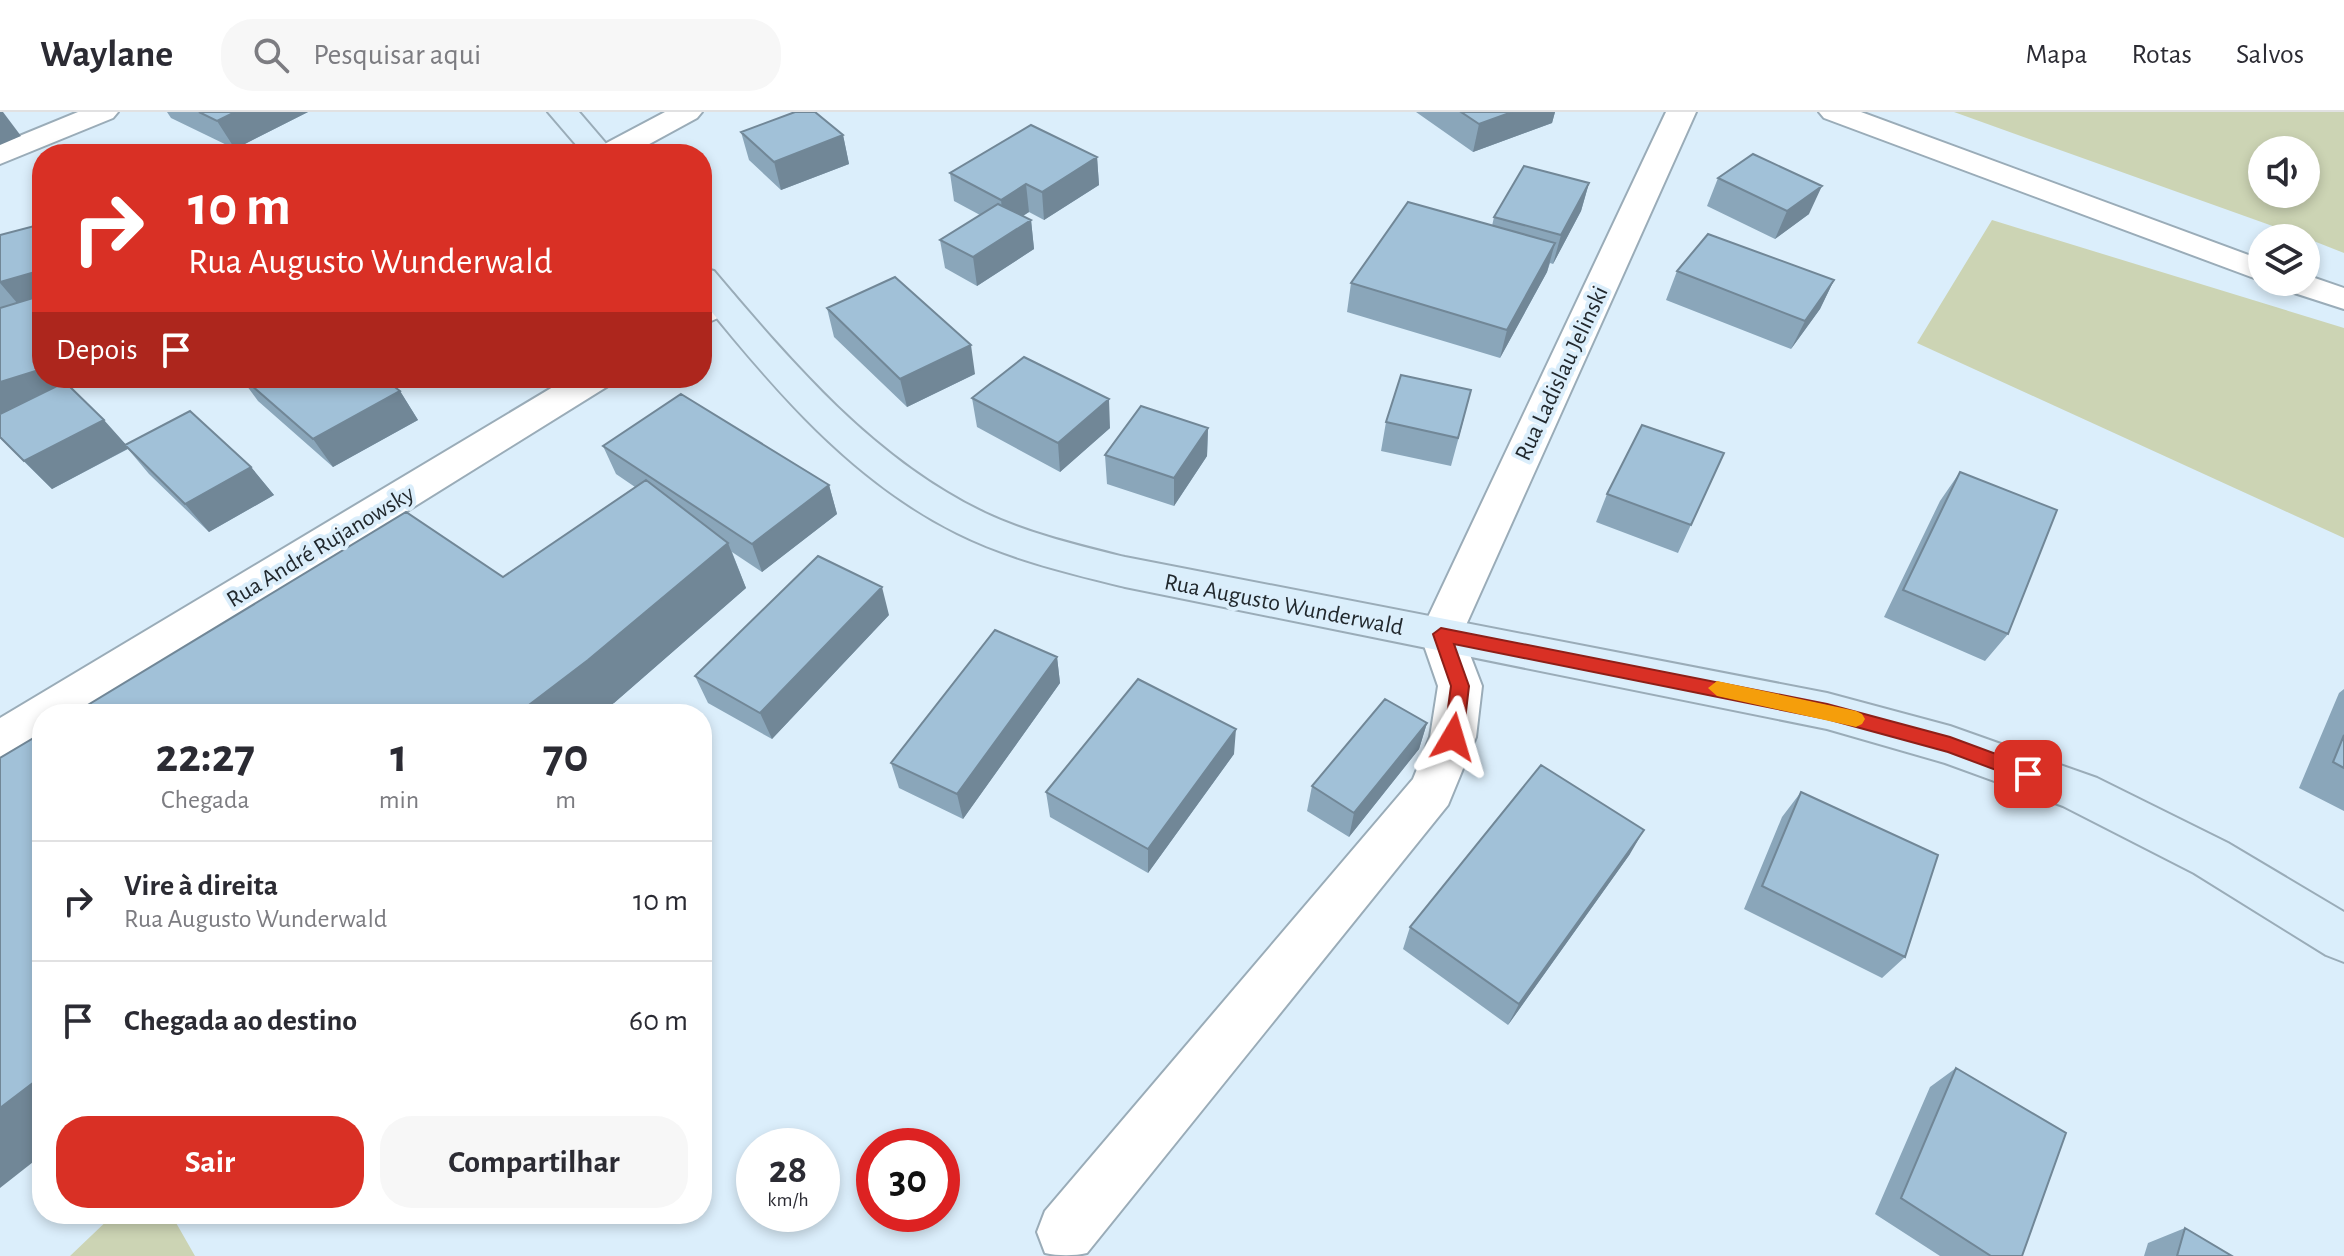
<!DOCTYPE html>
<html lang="pt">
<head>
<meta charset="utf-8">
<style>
	:root { --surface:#fff; --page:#f7f7f7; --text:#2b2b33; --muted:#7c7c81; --line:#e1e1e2; --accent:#d93025 }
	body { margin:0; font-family:"Alegreya Sans",sans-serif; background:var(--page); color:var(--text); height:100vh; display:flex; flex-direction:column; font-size:30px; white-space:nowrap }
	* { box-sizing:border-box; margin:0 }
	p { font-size:26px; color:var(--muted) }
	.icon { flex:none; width:44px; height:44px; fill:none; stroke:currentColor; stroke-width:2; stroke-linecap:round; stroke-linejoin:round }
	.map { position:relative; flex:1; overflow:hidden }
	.drawer { position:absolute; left:32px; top:592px; width:680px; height:520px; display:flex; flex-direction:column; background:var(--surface); border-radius:32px; box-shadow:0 4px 12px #0003 }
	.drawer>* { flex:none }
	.guide { position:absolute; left:32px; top:32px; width:680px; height:244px; border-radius:32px; box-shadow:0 4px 12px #0003; background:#d93025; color:#fff; overflow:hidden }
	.tools { position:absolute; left:2248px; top:24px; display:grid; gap:16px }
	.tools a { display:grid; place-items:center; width:72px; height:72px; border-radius:50%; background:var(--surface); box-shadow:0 4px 12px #0003; font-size:40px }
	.speed { position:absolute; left:736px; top:1016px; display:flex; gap:16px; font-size:40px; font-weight:700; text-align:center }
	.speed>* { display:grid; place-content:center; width:104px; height:104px; border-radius:50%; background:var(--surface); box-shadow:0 4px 12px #0003; line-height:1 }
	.speed small { font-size:20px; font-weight:400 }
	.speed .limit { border:12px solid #d22; background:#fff; color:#111 }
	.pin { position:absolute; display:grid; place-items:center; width:68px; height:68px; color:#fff; margin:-34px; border-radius:16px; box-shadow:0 4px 12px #0006 }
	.me { position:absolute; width:88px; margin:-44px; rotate:7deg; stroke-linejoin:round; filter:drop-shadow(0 0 6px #0008) }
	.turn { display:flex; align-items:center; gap:28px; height:168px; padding:0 24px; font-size:36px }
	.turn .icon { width:104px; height:104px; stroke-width:2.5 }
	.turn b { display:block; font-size:56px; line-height:68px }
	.then { display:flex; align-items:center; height:76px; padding:0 24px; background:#0003; gap:16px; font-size:30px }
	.eta { display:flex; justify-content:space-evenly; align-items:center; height:136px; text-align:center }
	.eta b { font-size:48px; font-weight:700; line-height:56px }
	.button { display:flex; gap:16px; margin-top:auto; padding:16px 24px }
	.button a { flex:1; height:92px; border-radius:32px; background:var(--accent); color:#fff; font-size:32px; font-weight:700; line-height:92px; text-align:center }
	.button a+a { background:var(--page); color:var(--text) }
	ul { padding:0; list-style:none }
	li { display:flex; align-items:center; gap:24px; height:120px; padding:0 24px; border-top:2px solid var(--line) }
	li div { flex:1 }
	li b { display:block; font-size:30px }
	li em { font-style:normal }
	header { display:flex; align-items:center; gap:48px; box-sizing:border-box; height:112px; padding:0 40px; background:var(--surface); border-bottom:2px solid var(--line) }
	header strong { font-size:38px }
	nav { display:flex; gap:44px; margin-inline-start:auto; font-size:28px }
	.search { width:560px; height:72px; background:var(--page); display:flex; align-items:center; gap:20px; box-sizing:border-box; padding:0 28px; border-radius:32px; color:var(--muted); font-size:30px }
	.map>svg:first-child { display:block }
</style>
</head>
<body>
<header>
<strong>Waylane</strong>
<div class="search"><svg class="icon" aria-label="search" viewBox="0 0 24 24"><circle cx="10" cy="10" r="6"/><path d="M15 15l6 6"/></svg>Pesquisar aqui</div>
<nav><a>Mapa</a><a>Rotas</a><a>Salvos</a></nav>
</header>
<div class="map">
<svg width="2344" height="1144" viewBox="0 0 2344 1144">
	<rect width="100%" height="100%" fill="#dbeefb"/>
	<path fill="#ccd4b4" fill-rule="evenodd" d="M 1954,0 L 2344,0 L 2344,141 L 2306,126 ZM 2262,38 L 2306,38 L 2306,82 L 2262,82 Z
		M 1992,108 L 2344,216 L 2344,426 L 1917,231 Z
		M 114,1102 L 171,1102 L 195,1144 L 70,1144 Z"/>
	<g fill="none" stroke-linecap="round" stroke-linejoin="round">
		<g stroke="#9aacb8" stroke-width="4">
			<path id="street" d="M 78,0 L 118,0 L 113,6 L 0,52 L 0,32 Z
				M 665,0 L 702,0 L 697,6 L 631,42 L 593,42 L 597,36 Z
				M 1666,0 L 1696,0 L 1462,522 L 1482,574 L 1476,625 L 1448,693 L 1087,1141 C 1074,1144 1058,1144 1045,1141 L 1037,1120 L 1045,1099 L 1413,667 L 1430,625 L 1438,574 L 1420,522 Z
				M 1819,0 L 1861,0 L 2262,148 L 2262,169 L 1824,6 Z
				M 2306,163 L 2344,176 L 2344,197 L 2282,177 L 2277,170 L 2306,170 Z
				M 721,179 L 733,182 L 738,189 C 730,201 716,208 702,212 L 702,186 Z
				M 568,266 L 613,266 L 608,274 L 81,602 L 42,602 L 42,626 L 16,642 L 0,648 L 0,606 Z"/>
		</g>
		<g stroke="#9aacb8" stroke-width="4">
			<path id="secondary" d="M 548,0 L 579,0 L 615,42 L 584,42 Z
				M 702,156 L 714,159 C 792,251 874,348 985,401 C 1030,422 1077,433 1125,445 L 1827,581 L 1950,614 L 2097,666 L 2228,731 L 2344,800 L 2344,850 L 2326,843 L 2194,761 L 2063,694 L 1945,651 L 1827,617 L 1125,475 C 1068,461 1009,447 957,421 C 852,369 774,277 702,188 Z"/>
		</g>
		<use href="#street" fill="#fff" fill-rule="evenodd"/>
		<use href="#secondary" fill="#daeefb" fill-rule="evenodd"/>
	</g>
	<path fill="#8aa6ba" d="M 167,0 L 308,0 L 235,37 L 171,6 Z
		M 1416,0 L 1555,0 L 1552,11 L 1473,40 Z
		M 741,20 L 843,23 L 849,52 L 781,78 L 749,48 Z
		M 1097,45 L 1099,73 L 1044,108 L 1029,100 L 1023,104 L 1031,108 L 1034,137 L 977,174 L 945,156 L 940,128 L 980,103 L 954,89 L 950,61 Z
		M 1718,66 L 1809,102 L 1775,127 L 1707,94 Z
		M 1589,71 L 1581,99 L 1553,152 L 1550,151 L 1547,160 L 1500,246 L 1347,200 L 1351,171 L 1492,114 L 1494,105 Z
		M 42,112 L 42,194 L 41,194 L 42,196 L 42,266 L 70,266 L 72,277 L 126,333 L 251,355 L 274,383 L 209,420 L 149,362 L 128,337 L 52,377 L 0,326 L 0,123 Z
		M 1677,159 L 1834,168 L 1820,197 L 1791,237 L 1666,188 Z
		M 827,196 L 975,262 L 907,295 L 834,225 Z
		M 241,266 L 390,266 L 386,268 L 400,279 L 418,308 L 333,355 L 258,289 Z
		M 972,286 L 1110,316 L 1060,360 L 977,315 Z
		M 1464,306 L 1451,354 L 1381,339 L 1386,310 Z
		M 1208,316 L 1207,344 L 1174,394 L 1107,372 L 1105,343 Z
		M 603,334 L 829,373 L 837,402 L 762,460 L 732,440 L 746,476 L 614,591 L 503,465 L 635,375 L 616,362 Z
		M 1724,341 L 1678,441 L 1596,410 L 1607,382 Z
		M 1960,360 L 2008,522 L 1985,549 L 1884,505 L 1940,389 Z
		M 889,503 L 772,627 L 708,591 L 695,564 Z
		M 1057,545 L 1060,571 L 963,707 L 899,676 L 891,651 Z
		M 2344,577 L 2344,699 L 2299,676 L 2339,581 Z
		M 1427,611 L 1419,637 L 1349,725 L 1307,699 L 1312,674 Z
		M 1234,642 L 1148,761 L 1050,705 L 1046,680 Z
		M 1801,680 L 1905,845 L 1882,866 L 1744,797 L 1782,705 Z
		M 1630,742 L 1508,913 L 1403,837 L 1410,815 Z
		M 1956,956 L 2022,1144 L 1940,1144 L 1875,1102 L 1930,975 Z
		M 2185,1116 L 2232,1144 L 2144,1144 L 2148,1131 Z"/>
	<path fill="#718797" d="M 0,0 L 3,0 L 21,24 L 0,33 Z
		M 235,0 L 308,0 L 235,37 L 217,9 Z
		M 1512,0 L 1555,0 L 1552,11 L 1473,40 L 1479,12 Z
		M 843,23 L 849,52 L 781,78 L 774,50 Z
		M 1097,45 L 1099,73 L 1044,108 L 1042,80 Z
		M 1589,71 L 1581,99 L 1553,152 L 1561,123 Z
		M 1026,72 L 1029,100 L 1004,116 L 1001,88 Z
		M 1822,74 L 1809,102 L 1775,127 L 1787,99 Z
		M 1031,108 L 1034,137 L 977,174 L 973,145 Z
		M 1555,131 L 1547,160 L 1500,246 L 1507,218 Z
		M 42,158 L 42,194 L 41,194 L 42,196 L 42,226 L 24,199 L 0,171 L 0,170 Z
		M 1834,168 L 1820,197 L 1791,237 L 1805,209 Z
		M 971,233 L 975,262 L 907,295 L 900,267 Z
		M 42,257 L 42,266 L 70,266 L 74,284 L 0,308 L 0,270 Z
		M 400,279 L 418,308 L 333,355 L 313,327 Z
		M 1109,287 L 1110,316 L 1060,360 L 1058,331 Z
		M 104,308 L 129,336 L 52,377 L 24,349 Z
		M 1208,316 L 1207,344 L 1174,394 L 1174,366 Z
		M 251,355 L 274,383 L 209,420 L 185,392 Z
		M 829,373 L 837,402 L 762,460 L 752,432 Z
		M 728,431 L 746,476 L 614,591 L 600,602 L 517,602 Z
		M 882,475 L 889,503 L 772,627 L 760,601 Z
		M 1057,545 L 1060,571 L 963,707 L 957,682 Z
		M 1427,611 L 1419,637 L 1349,725 L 1354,701 Z
		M 1236,617 L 1234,642 L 1148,761 L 1148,737 Z
		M 1644,718 L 1630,742 L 1508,913 L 1519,892 Z
		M 42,964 L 42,1043 L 0,1076 L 0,996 Z"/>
	<path fill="#a1c1d8" stroke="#718797" stroke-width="2" d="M 199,0 L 235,0 L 217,9 Z
		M 795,0 L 815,0 L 843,23 L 774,50 L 741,20 Z
		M 1461,0 L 1512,0 L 1479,12 Z
		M 1031,13 L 1097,45 L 1042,80 L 1026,72 L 1001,88 L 950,61 Z
		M 373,37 L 379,42 L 360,42 Z
		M 1753,42 L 1822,74 L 1787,99 L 1718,66 Z
		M 1524,54 L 1589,71 L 1561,123 L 1494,105 Z
		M 1408,90 L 1555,131 L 1507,218 L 1351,171 Z
		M 998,92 L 1031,108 L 973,145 L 940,128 Z
		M 42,112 L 42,158 L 0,170 L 0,123 Z
		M 1708,122 L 1834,168 L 1805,209 L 1677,159 Z
		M 895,165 L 971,233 L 900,267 L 827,196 Z
		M 33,186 L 42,226 L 42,257 L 0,270 L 0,196 Z
		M 1024,245 L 1109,287 L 1058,331 L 972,286 Z
		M 1401,263 L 1471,278 L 1458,326 L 1386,310 Z
		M 243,266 L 383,266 L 400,279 L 313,327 Z
		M 65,270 L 104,308 L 24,349 L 0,325 L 0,302 Z
		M 681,282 L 829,373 L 752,432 L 603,334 Z
		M 1141,294 L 1208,316 L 1174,366 L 1105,343 Z
		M 190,299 L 251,355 L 185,392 L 125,333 Z
		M 1642,313 L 1724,341 L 1691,413 L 1607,382 Z
		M 1960,360 L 2057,398 L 2008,522 L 1903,478 Z
		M 646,368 L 728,431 L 588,548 L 517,602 L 73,602 L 406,400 L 503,465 Z
		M 818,444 L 882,475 L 760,601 L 695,564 Z
		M 995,518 L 1057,545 L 957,682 L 891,651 Z
		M 1138,567 L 1236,617 L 1148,737 L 1046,680 Z
		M 1385,587 L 1427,611 L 1354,701 L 1312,674 Z
		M 42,621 L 42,964 L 0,996 L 0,646 Z
		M 2344,623 L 2344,656 L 2333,650 Z
		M 1541,653 L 1644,718 L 1519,892 L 1410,815 Z
		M 1801,680 L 1938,743 L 1905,845 L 1762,774 Z
		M 1956,956 L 2066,1021 L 2022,1144 L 1991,1144 L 1901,1086 Z
		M 2185,1116 L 2232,1144 L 2177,1144 Z"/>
	<path fill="#d93025" stroke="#8d1f18" stroke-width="2" d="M 1441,516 L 1827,592 L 1950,625 L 2034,656 L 2037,662 L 2034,667 L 2028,670 L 1948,640 L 1827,607 L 1454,532 L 1469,574 L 1463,625 L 1460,631 L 1447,631 L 1444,625 L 1451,574 L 1433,522 Z"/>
	<path fill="#f59e0b" d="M 1717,569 L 1856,599 L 1862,602 L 1865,607 L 1862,612 L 1856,615 L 1717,584 L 1708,576 Z"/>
	<g text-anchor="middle" stroke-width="8" stroke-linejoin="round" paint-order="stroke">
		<g font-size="24" fill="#21282d" stroke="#dbeefb">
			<text transform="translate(1561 261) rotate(-65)" y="8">Rua Ladislau Jelinski</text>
			<text transform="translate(320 434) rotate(-31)" y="8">Rua André Rujanowsky</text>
			<text transform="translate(1284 492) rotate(11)" y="8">Rua Augusto Wunderwald</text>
		</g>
	</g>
</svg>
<div class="tools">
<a><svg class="icon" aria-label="sound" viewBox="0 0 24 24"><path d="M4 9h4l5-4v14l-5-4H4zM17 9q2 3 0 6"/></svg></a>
<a><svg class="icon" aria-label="layers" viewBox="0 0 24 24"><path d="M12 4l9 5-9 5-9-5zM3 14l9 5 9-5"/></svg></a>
</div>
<div class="speed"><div>28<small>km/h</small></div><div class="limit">30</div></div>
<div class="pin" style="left:2028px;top:662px;background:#d93025"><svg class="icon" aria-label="arrive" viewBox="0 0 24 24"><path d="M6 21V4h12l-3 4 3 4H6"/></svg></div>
<svg class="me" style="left:1453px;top:625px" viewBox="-20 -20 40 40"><path d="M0-17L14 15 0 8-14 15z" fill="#d93025" stroke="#fff" stroke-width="4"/></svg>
<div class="guide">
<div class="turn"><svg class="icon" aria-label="right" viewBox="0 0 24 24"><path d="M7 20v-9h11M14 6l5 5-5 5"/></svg><div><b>10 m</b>Rua Augusto Wunderwald</div></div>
<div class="then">Depois<svg class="icon" aria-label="arrive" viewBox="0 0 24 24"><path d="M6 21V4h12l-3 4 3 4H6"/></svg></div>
</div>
<section class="drawer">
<div class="eta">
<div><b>22:27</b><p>Chegada</p></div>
<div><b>1</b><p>min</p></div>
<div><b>70</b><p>m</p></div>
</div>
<ul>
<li><svg class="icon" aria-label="right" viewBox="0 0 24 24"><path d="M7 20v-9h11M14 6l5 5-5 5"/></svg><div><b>Vire à direita</b><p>Rua Augusto Wunderwald</p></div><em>10 m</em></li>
<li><svg class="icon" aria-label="arrive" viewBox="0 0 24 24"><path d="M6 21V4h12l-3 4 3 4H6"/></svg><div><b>Chegada ao destino</b></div><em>60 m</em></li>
</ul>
<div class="button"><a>Sair</a><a>Compartilhar</a></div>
</section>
</div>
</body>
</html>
